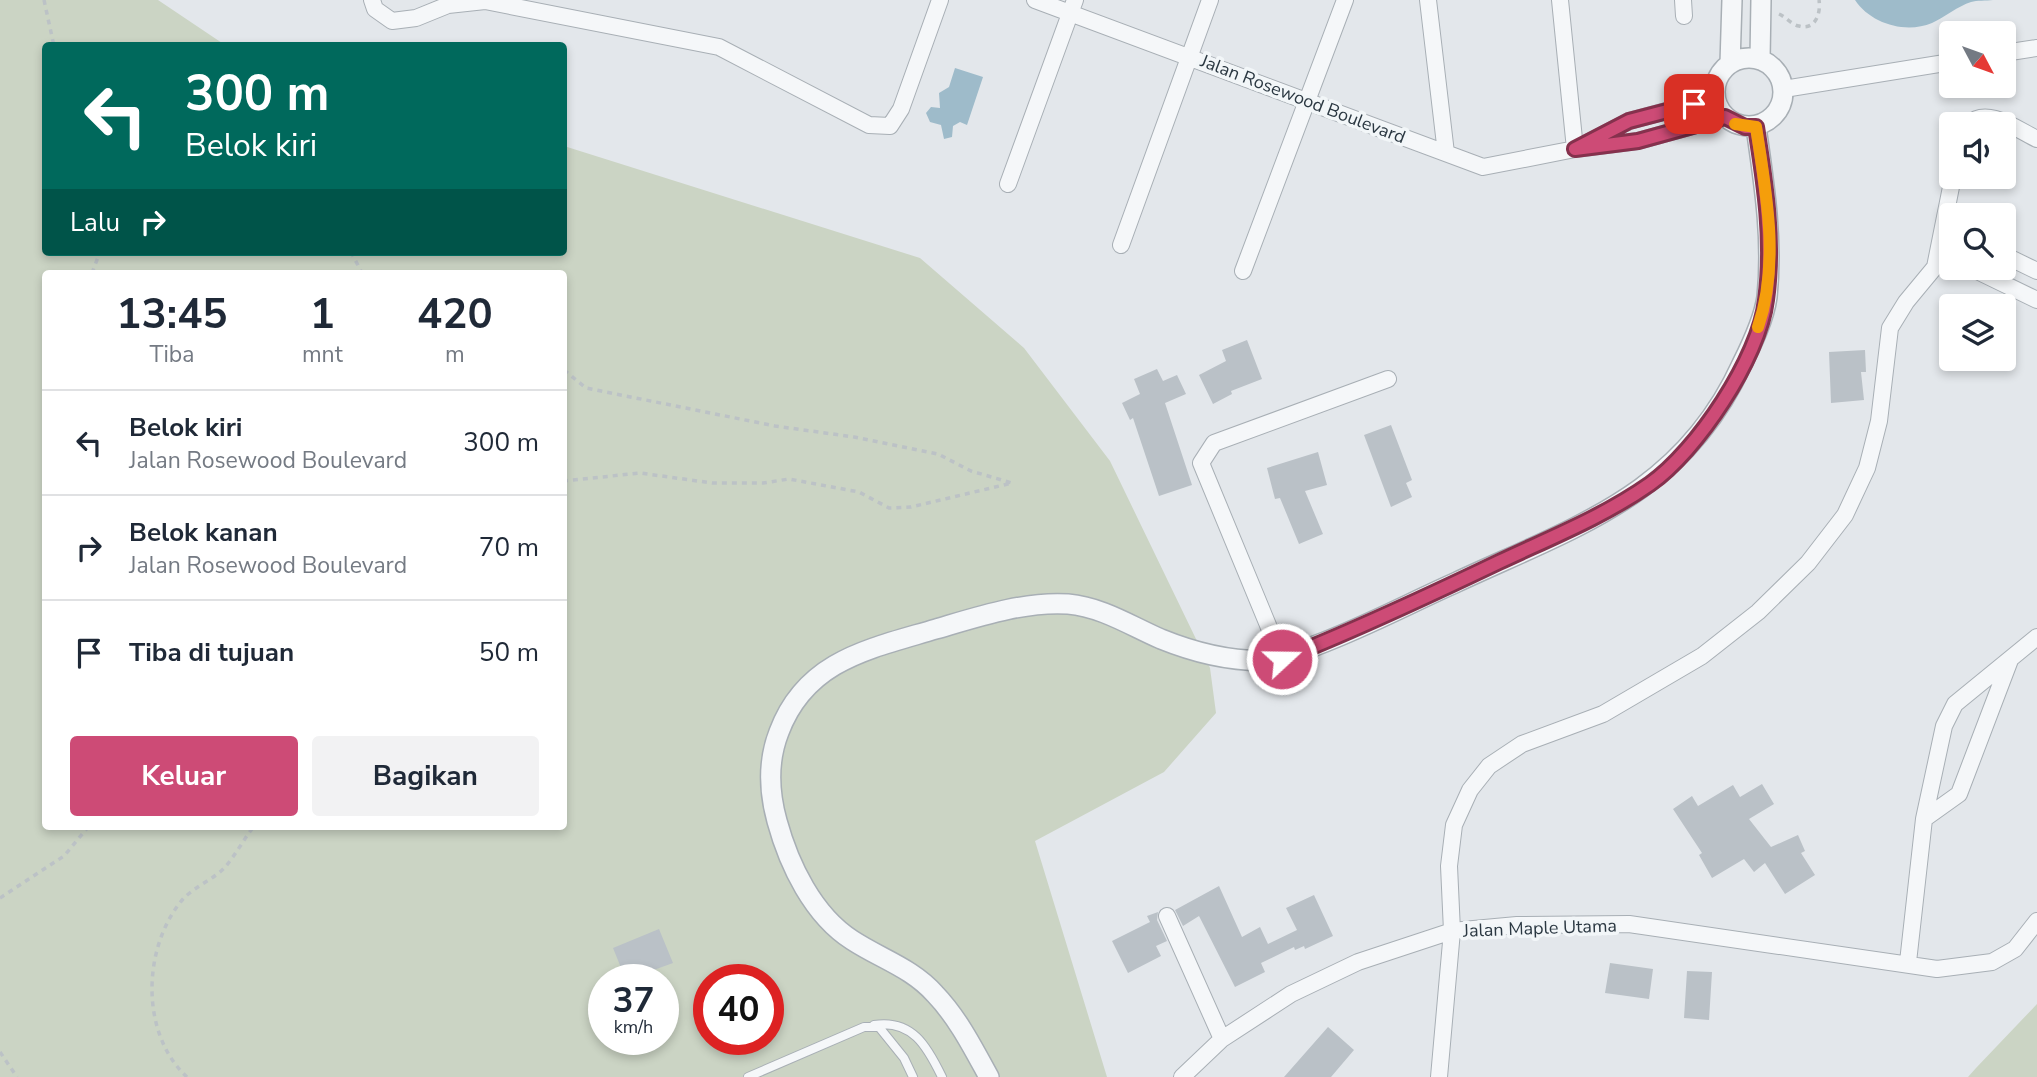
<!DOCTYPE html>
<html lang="id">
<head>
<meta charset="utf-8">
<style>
	:root { --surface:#fff; --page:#f2f2f3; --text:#1f2937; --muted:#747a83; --line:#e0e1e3; --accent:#cd4b76 }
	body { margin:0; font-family:"Nunito Sans",sans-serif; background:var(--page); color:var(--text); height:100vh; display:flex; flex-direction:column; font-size:26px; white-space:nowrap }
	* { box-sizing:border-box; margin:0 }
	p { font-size:23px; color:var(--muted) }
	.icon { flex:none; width:38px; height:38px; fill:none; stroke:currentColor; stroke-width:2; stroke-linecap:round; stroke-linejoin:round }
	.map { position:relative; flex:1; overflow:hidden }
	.panel { position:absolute; left:42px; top:270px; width:525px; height:560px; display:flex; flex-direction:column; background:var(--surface); border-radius:7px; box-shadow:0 4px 10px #0003 }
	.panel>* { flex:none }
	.guide { position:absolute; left:42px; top:42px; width:525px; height:214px; border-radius:7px; box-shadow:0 4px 10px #0003; background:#00695c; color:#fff; overflow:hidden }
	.needle { width:46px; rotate:131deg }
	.buttons { position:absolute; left:1939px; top:21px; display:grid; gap:14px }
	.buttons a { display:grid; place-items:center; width:77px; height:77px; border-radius:7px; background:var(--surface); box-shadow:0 4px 10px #0003; font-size:35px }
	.speed { position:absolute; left:588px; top:964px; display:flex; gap:14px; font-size:35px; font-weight:700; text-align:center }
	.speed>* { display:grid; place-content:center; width:91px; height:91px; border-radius:50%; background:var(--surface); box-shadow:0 4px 10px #0003; line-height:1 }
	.speed small { font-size:18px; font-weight:400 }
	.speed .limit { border:10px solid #d22; background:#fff; color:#111 }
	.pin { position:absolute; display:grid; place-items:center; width:60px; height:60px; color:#fff; margin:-30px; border-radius:14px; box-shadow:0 4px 10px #0006 }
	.me { position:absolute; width:77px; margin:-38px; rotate:69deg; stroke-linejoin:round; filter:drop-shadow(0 0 5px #0008) }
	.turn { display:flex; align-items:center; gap:24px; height:147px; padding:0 28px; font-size:32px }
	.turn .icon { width:91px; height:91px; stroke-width:2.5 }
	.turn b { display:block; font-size:49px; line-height:60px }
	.then { display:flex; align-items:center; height:66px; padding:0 28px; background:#0003; gap:14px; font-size:26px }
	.eta { display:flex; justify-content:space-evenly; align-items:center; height:119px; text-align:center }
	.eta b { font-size:42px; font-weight:700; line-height:49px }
	.cta { display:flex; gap:14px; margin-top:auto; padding:14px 28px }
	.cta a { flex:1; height:80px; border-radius:7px; background:var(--accent); color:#fff; font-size:28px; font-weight:700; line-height:80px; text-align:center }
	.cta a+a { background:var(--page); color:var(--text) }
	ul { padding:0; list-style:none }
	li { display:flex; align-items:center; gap:21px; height:105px; padding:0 28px; border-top:2px solid var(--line) }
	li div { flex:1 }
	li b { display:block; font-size:26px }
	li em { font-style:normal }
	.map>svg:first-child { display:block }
</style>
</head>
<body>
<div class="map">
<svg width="2037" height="1077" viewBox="0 0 2037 1077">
	<rect width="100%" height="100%" fill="#e3e7eb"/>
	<path fill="#cbd4c4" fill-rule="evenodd" d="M 0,0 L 158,0 L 225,45 L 46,46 L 46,252 L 564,252 L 564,146 L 920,258 L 1024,348 L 1110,461 L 1210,668 L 1216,713 L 1164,772 L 1035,841 L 1107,1077 L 0,1077 ZM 46,273 L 564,273 L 564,826 L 46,826 ZM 604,980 L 663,980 L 663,1040 L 604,1040 ZM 709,980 L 768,980 L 768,1040 L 709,1040 Z
		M 2037,1004 L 2037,1077 L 1968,1077 L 1976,1068 Z"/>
	<path fill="#9ebbca" d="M 1855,0 L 1993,0 C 1986,1 1977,0 1971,2 C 1958,6 1945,17 1932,23 C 1906,34 1871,24 1855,0 Z
		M 955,68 L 983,77 L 967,125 L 960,122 L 953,126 L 952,137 L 944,139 L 941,125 L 930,122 L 926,113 L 931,107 L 940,108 L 939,93 L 949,87 Z"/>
	<path fill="#bac1c7" d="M 1247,340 L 1262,379 L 1231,391 L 1232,394 L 1213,404 L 1199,375 L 1226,361 L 1222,350 Z
		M 1865,350 L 1866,372 L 1861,372 L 1864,400 L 1831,403 L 1829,352 Z
		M 1157,369 L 1163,381 L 1177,375 L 1186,394 L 1165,403 L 1192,485 L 1159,496 L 1133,418 L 1130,420 L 1122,403 L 1140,394 L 1134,379 Z
		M 1391,425 L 1412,480 L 1406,483 L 1412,497 L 1391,507 L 1364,435 Z
		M 1318,452 L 1327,485 L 1305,491 L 1323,534 L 1299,544 L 1280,498 L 1275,499 L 1267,468 Z
		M 1762,784 L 1774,804 L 1749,819 L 1771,847 L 1798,835 L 1805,851 L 1801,853 L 1815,875 L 1785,894 L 1765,863 L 1754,872 L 1744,859 L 1712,878 L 1699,855 L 1702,853 L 1673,809 L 1692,796 L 1698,806 L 1733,785 L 1740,797 Z
		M 1219,886 L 1242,937 L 1260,927 L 1268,944 L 1297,930 L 1286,908 L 1314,895 L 1333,936 L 1305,949 L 1304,946 L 1295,950 L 1294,947 L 1261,963 L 1265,972 L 1235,987 L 1199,916 L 1183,926 L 1175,910 Z
		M 1158,912 L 1157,920 L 1167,941 L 1156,946 L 1161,956 L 1128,973 L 1112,941 L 1150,922 L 1147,916 Z
		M 659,929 L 673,963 L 626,980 L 613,948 Z
		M 1610,963 L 1653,969 L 1649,999 L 1605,993 Z
		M 1687,971 L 1712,972 L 1709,1020 L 1684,1018 Z
		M 1328,1027 L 1354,1050 L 1331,1077 L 1284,1077 Z"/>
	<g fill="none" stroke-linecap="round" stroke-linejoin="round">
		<g stroke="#a8afb5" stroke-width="10">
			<path id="service" d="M 874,1025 C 912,1019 927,1046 942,1077
				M 748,1077 L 864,1027 L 879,1027 L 904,1058 L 913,1077"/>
		</g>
		<g stroke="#a8afb5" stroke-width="18">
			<path id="minor" d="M 372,0 L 375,9 L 392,21 L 416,18 L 448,5 L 485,1 L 719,47 L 869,125 L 890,126 L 901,109 L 940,0
				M 1035,0 L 1483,167 L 1575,149 L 1638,141 L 1725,117
				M 1428,0 L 1446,153
				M 1560,0 L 1575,149
				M 1683,0 L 1684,16
				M 2004,53 L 2037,48
				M 1784,89 L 1951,62
				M 1969,124 C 1987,106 2018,130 2037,139
				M 1587,143 L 1629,121 L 1715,98
				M 1008,184 L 1075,0
				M 1121,245 L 1210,0
				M 2004,255 L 2037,271
				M 1971,268 L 2037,300
				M 1243,271 L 1345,0
				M 1282,659 L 1201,463 L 1214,443 L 1388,379
				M 1924,819 L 1959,794 L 2010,660
				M 1167,916 L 1222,1039
				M 1908,962 L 1924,819 L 1944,726 L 1955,704 L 2037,637
				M 1182,1077 L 1222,1039 L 1291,994 L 1358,962 L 1452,931 L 1517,925 L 1629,924 L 1937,969 L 1992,962 L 2015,949 L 2037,921
				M 1439,1077 L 1452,931 L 1449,866 L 1454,825 L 1470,790 L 1489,766 L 1522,744 L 1603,714 L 1702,656 L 1758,612 L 1808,563 L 1845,515 L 1867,468 L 1879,421 L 1890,328 L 1906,302 L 1935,267 L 1953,177"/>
		</g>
		<g stroke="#a8afb5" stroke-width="22">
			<path id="tertiary" d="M1715 92a34 34 0 1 1 68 0a34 34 0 1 1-68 0Z
				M 1760,59 L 1761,0
				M 1730,64 L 1732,0
				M 989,1077 C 973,1048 958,1018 935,994 C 912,968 881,959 852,940 C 813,915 789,865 777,821 C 769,792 768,760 779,732 C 806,660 869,649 936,629 C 977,617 1025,601 1068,604 C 1102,607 1131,626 1161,639 C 1198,654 1235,663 1275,660 C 1289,658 1304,651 1317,645 C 1365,627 1410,603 1457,582 C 1577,526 1683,494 1742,364 C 1752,344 1764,319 1767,297 C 1773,239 1764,183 1756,127"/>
		</g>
		<path stroke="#bcc2c6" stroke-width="3.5" stroke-dasharray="5 5" stroke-linecap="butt" d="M 44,0 L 54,46
			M 1779,14 C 1786,17 1792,25 1799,26 C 1816,31 1821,12 1819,0
			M 351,252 L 362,273
			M 92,273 L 100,252
			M 564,370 L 586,388 L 775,426 L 854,437 L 938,454 L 971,471 L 1012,483 L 911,507 L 889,508 L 859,492 L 789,479 L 763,483 L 712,483 L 640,473 L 564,481
			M 0,898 L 64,856 L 89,826
			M 0,1052 L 17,1077
			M 187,1077 C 140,1034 142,947 183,899 C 195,886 215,879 226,866 C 236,854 244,839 254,826"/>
		<use href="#service" stroke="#f5f7f9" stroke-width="8"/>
		<use href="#minor" stroke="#f5f7f9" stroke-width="16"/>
		<use href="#tertiary" stroke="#f5f7f9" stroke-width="19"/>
	</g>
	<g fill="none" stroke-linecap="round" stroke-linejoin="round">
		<g stroke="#85314d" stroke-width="18">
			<path id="route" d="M 1282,659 C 1356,630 1428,596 1499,562 C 1550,538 1603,517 1650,484 C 1697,451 1759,358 1766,300 C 1774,242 1765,184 1756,127 L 1745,127 L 1725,117 L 1638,141 L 1575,149 L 1629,121 L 1694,104"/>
		</g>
		<use href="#route" stroke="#cd4b76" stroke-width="12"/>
		<path stroke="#f59e0b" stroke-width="12" d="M 1735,124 L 1756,127 C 1766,192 1780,263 1758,327"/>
	</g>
	<g text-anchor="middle" stroke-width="7" stroke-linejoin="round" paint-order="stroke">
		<g font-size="18" fill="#2b3842" stroke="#f2f6f8">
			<text transform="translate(1303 99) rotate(21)" y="6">Jalan Rosewood Boulevard</text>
			<text transform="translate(1540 928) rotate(-2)" y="6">Jalan Maple Utama</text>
		</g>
	</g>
</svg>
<div class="buttons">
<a><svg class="needle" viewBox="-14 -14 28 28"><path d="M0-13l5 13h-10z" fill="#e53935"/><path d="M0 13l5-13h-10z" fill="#747a83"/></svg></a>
<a><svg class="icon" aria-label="sound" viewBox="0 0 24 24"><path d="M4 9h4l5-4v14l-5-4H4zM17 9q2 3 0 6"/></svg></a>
<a><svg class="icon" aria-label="search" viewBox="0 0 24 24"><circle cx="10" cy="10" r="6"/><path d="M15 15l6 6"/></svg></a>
<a><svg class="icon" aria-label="layers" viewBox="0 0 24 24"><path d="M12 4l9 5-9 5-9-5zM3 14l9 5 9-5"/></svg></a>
</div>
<div class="speed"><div>37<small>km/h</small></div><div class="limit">40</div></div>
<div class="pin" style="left:1694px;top:104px;background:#d93025"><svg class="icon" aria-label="arrive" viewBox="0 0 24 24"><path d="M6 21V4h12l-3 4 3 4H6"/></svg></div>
<svg class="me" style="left:1282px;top:659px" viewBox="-20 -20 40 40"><circle r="17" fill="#cd4b76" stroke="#fff" stroke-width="3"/><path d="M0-11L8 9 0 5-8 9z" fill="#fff"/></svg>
<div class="guide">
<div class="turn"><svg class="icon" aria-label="left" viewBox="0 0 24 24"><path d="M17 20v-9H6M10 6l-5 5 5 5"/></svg><div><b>300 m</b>Belok kiri</div></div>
<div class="then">Lalu<svg class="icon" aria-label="right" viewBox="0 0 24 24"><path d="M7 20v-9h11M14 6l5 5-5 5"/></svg></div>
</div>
<section class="panel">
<div class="eta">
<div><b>13:45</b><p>Tiba</p></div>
<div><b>1</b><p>mnt</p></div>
<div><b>420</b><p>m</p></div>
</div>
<ul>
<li><svg class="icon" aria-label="left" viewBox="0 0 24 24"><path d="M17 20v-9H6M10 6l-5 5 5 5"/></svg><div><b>Belok kiri</b><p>Jalan Rosewood Boulevard</p></div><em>300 m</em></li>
<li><svg class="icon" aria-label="right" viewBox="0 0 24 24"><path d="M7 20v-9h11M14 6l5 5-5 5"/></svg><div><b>Belok kanan</b><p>Jalan Rosewood Boulevard</p></div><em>70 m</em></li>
<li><svg class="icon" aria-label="arrive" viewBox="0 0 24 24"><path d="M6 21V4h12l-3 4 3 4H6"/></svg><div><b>Tiba di tujuan</b></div><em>50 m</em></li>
</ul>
<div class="cta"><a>Keluar</a><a>Bagikan</a></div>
</section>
</div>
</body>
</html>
